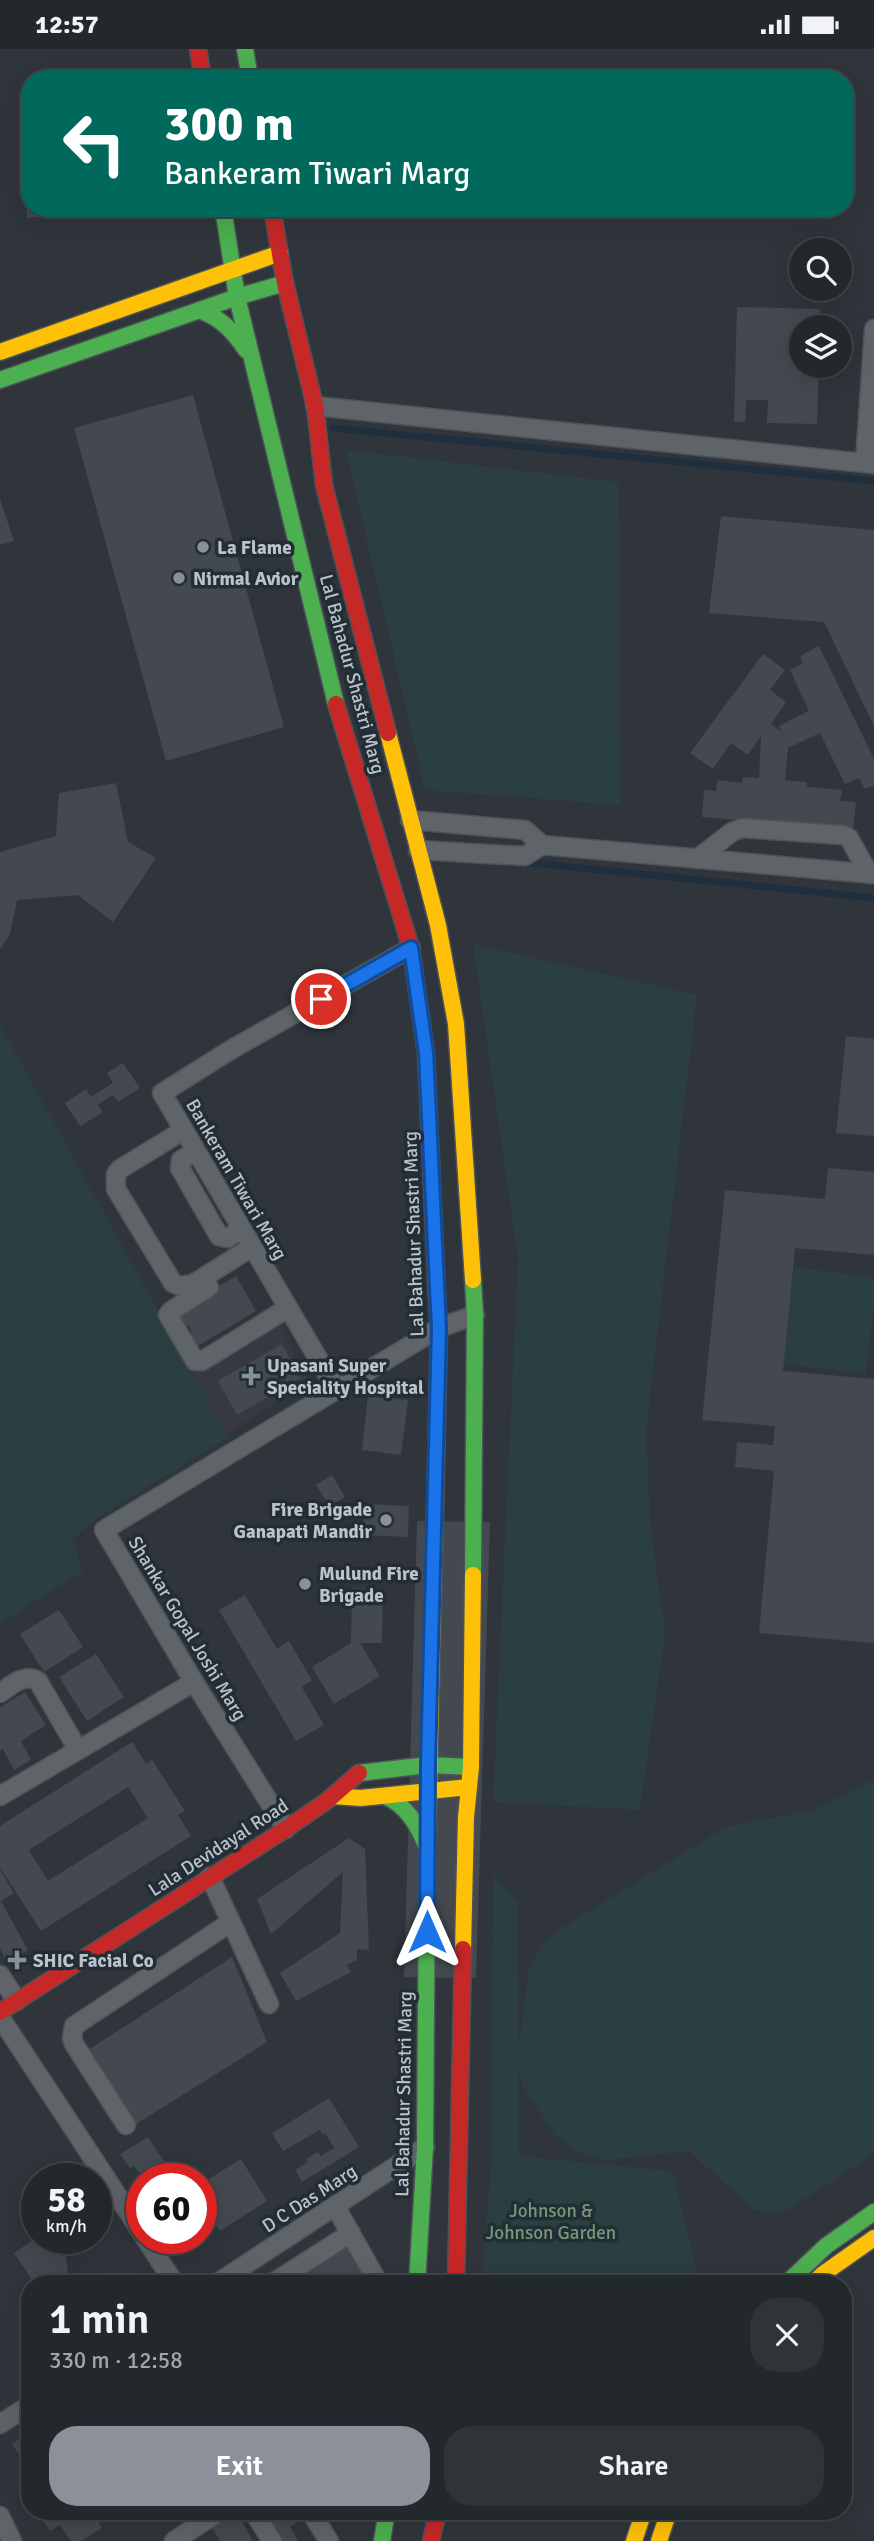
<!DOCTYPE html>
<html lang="en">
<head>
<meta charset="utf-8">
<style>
	:root { --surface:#23282c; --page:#2f3438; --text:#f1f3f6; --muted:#a3a6a9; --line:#404448; --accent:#8c9099 }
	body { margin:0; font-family:Signika,sans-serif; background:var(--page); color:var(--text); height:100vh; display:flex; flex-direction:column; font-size:26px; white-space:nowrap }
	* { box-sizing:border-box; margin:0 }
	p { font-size:23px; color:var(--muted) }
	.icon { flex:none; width:38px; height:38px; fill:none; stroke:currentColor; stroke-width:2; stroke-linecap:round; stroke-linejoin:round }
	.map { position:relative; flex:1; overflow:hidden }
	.side { position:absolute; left:21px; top:2226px; width:831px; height:245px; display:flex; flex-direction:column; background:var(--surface); border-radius:28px; box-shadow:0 7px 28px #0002,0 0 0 2px var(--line) }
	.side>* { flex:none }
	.banner { position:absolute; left:21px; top:21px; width:833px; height:147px; border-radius:28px; box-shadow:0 7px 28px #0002,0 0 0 2px var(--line); background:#00695c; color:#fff; overflow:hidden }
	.buttons { position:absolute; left:789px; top:189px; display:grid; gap:14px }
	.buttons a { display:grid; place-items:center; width:63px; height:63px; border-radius:50%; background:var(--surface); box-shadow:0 7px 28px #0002,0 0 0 2px var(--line); font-size:35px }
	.speed { position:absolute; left:21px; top:2114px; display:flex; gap:14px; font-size:35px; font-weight:700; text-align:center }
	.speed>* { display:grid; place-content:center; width:91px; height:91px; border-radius:50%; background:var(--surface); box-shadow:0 7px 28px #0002,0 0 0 2px var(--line); line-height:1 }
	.speed small { font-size:18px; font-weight:400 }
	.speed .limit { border:10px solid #d22; background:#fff; color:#111 }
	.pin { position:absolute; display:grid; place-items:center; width:60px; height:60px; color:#fff; margin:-30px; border:4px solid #fff; border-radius:50%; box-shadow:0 2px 7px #0007 }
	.me { position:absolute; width:77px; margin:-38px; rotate:0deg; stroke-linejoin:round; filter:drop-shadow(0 0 5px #0008) }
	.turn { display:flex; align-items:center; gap:24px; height:147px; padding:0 28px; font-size:32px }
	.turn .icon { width:91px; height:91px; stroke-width:2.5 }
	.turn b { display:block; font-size:49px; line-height:60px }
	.round { display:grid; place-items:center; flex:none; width:74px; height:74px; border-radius:28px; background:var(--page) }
	.head { display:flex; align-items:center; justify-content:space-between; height:119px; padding:0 28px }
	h1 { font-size:42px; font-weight:600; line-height:52px }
	.button { display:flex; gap:14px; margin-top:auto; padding:14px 28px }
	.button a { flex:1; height:80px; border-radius:28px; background:var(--accent); color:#fff; font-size:28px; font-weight:600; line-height:80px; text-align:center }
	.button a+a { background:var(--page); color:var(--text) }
	.status { display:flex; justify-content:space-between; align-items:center; height:49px; padding:0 35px; background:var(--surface); direction:ltr }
	.status svg { height:19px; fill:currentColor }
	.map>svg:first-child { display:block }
</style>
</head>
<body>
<div class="status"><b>12:57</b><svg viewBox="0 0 49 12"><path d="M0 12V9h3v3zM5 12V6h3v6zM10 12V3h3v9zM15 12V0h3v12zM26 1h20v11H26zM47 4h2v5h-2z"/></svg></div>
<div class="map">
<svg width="874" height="2492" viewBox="0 0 874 2492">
	<rect width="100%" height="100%" fill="#2f353b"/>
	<path fill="#373844" d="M 280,1277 L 309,1333 L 227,1385 L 192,1321 Z"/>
	<path fill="#2c3f40" d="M 346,401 L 619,433 L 621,756 L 425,741 Z
		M 473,895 L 697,946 L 646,1382 L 650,1473 L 665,1584 L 640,1761 L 493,1753 L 518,1209 Z
		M 0,976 L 228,1388 L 96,1470 L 72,1490 L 83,1522 L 0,1574 Z
		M 789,1218 L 874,1228 L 874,1257 L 866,1325 L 777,1314 Z
		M 874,1730 L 874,2105 L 782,2164 L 754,2161 L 689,2102 L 606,2111 L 577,2102 L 554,2085 L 523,2037 L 519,2019 L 519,2107 L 673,2122 L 700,2235 L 482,2235 L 492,2104 L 493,1825 L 517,1852 L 519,1997 L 529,1920 L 542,1895 L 565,1877 L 726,1778 L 813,1761 Z
		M 500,2462 L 600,2462 L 595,2473 Z"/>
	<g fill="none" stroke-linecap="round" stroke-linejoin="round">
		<path stroke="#1f2f3d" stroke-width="7" d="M 333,379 L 874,432
			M 523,813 L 874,849"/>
	</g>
	<path fill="#43494f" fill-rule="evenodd" d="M 30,139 L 30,159 L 81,159 L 81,163 L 27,169 L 26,140 Z
		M 737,258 L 820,260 L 820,278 L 802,278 L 802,317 L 819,317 L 817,375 L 767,374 L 768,351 L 746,351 L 745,373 L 734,373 Z
		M 193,346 L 284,678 L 166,712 L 74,379 Z
		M 0,450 L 14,492 L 0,496 Z
		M 721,467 L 874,481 L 874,677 L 824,573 L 709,564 Z
		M 819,597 L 874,710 L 874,736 L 865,740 L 859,729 L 845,735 L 820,684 L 788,699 L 785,731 L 807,733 L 807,738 L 842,741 L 840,752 L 856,753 L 853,780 L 702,768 L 704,741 L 716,742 L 717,731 L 742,734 L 743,728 L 759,729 L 761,687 L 748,706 L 731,694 L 713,720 L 690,704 L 763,605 L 785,621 L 770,641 L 786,653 L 771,675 L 782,683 L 779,677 L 809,662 L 790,621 L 803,614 L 800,607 Z
		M 116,734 L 128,793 L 156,809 L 113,873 L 78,846 L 17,851 L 10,885 L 0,901 L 0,803 L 56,787 L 59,744 Z
		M 846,987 L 874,990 L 874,1087 L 836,1084 Z
		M 123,1014 L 140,1039 L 118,1053 L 113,1046 L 98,1056 L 103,1063 L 80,1077 L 65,1054 L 86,1040 L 91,1048 L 113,1034 L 107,1024 Z
		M 828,1119 L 874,1123 L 874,1206 L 795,1199 L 783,1322 L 874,1330 L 874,1594 L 759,1584 L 774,1422 L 735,1418 L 737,1393 L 773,1396 L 775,1377 L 702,1371 L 725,1141 L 825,1150 Z
		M 236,1227 L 256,1262 L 193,1300 L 185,1287 L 192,1283 L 188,1276 L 179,1281 L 170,1266 Z
		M 282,1295 L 301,1329 L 237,1366 L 218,1332 Z
		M 368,1347 L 408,1351 L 401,1406 L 362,1401 Z
		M 332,1426 L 345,1448 L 329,1457 L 316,1436 Z
		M 365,1455 L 409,1457 L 408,1488 L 363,1486 Z
		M 417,1472 L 490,1473 L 476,1929 L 404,1928 Z
		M 352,1539 L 383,1540 L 382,1594 L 360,1594 L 380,1627 L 334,1655 L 312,1618 L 351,1594 Z
		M 245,1546 L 277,1600 L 289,1592 L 312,1631 L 302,1638 L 324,1676 L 296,1692 L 219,1561 Z
		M 59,1561 L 83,1598 L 44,1623 L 20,1585 Z
		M 96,1605 L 124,1648 L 87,1672 L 59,1628 Z
		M 25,1643 L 46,1676 L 21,1692 L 31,1711 L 14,1721 L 3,1700 L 0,1702 L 0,1658 Z
		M 132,1693 L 146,1715 L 152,1711 L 185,1762 L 178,1766 L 191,1787 L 41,1882 L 0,1818 L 0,1777 ZM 128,1738 L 148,1769 L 48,1832 L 29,1801 Z
		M 349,1789 L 365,1800 L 369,1901 L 357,1900 L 357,1911 L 347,1916 L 351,1923 L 296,1952 L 280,1924 L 340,1884 L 343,1823 L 271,1885 L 257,1850 Z
		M 0,1820 L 14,1844 L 1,1852 L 28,1901 L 7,1913 L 0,1900 Z
		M 232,1908 L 267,1993 L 133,2077 L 85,2003 Z
		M 329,2049 L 359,2098 L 302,2133 L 295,2121 L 308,2113 L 306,2110 L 318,2103 L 321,2107 L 334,2099 L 325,2084 L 323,2086 L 320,2081 L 283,2102 L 272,2084 Z
		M 148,2088 L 176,2130 L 143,2130 L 134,2117 L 130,2119 L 120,2105 Z
		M 241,2110 L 267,2152 L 220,2182 L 201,2155 L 201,2135 Z
		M 36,2189 L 69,2189 L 76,2199 L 66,2207 L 69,2235 L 35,2235 L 14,2204 Z
		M 348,2192 L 369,2235 L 277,2235 Z
		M 30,2383 L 30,2423 L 12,2395 Z
		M 56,2462 L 92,2462 L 102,2479 L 81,2492 L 71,2492 L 60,2476 L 50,2482 L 43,2471 Z
		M 265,2462 L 292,2462 L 298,2473 L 290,2478 L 298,2492 L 281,2492 Z
		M 237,2464 L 253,2492 L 220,2492 L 212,2478 Z"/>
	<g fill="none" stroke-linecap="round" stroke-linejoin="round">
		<g stroke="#4c5257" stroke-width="21">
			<path id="street" d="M 315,357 L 874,415
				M 865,414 L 874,280
				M 410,771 L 525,781 L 542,796 L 874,825
				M 418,801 L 525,807 L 542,796
				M 697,810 L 732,783 L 742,779 L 843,786 L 849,789 L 869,825
				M 184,1081 L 120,1120 L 116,1125 L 116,1140 L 173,1234 L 180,1237 L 193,1235 L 252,1198
				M 196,1102 L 181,1111 L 180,1119 L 219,1187 L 227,1189 L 242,1180
				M 209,1238 L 171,1262 L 168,1266 L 195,1312 L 202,1312 L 288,1259
				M 336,1340 L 162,1044 L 232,1000 L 411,899
				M 0,1644 C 12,1636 24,1624 38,1632 L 78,1701
				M 0,1747 L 194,1633
				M 286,1780 L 194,1633 L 104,1481 L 439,1279 L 475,1266
				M 210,1828 L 269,1955
				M 0,1926 L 17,1952
				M 0,1968 L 142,2184
				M 126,2076 L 74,1995 L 72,1989 L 74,1977 L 231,1873
				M 335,2157 L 379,2235
				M 145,2189 L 175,2235
				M 216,2235 L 425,2098
				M 271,2235 L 351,2184
				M 0,2375 L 30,2356
				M 253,2462 L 272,2492
				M 310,2462 L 329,2492
				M 0,2467 L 12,2492
				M 174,2492 L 220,2462"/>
		</g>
		<g stroke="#4c5257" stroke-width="19">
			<path id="fast" d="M 245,0 L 250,30
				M 223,159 L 237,248 L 336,655
				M 199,261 C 221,269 233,282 246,301
				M 0,331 L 237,248 L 285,234
				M 473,1526 L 475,1266 L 473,1231
				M 359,1724 L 428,1716 L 471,1718
				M 385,1747 C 407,1757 417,1775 426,1796
				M 417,2235 L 425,2098 L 427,1831
				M 786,2235 L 826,2197 L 874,2163
				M 382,2492 L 387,2462"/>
		</g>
		<g stroke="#4c5257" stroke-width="19">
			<path id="slow" d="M 0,303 L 280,204
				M 388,684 L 438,876 L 456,975 L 473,1231
				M 333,1747 L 361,1749 L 469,1738
				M 427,1831 L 439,1279 L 437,1245
				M 463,1900 L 466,1768 L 471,1718 L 473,1526
				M 813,2235 L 823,2225 L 874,2189
				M 634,2492 L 644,2462
				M 659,2492 L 669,2462"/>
		</g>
		<g stroke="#4c5257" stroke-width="19">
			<path id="jam" d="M 198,0 L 203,30
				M 272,159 L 285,234 L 315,357 L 324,436 L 388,684
				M 336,655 L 411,899 L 426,1004 L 437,1245
				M 0,1963 L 286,1780 L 328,1751 L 359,1724
				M 456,2235 L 463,1900
				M 431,2492 L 438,2462"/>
		</g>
		<use href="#street" stroke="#5e6468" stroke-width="18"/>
		<use href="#fast" stroke="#4caf50" stroke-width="16"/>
		<use href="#slow" stroke="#ffc107" stroke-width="16"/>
		<use href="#jam" stroke="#c62828" stroke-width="16"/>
	</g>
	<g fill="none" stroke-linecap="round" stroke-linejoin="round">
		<g stroke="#114b97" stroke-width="18">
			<path id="route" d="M 321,950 L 411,899 L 426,1004 L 439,1279 L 428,1716 L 427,1883"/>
		</g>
		<use href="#route" stroke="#1a73e8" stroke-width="12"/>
	</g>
	<g fill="#899198" stroke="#222d35" stroke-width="2.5">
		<circle cx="203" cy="498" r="7"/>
		<circle cx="179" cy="529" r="7"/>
		<path d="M247.5 1316.5h7v7h7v7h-7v7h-7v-7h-7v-7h7z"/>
		<circle cx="386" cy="1471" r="7"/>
		<circle cx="305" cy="1535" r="7"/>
		<path d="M13.5 1900.5h7v7h7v7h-7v7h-7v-7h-7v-7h7z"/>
	</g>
	<g text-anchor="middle" stroke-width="7" stroke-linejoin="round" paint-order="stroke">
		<g font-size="19" font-weight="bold" fill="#bac2ca" stroke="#222d35" text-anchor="start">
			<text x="217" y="505">La Flame</text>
			<text x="193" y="536">Nirmal Avior</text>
			<text x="267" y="1323">Upasani Super<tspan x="267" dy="22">Speciality Hospital</tspan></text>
			<text x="372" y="1467" text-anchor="end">Fire Brigade<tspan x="372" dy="22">Ganapati Mandir</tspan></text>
			<text x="319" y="1531">Mulund Fire<tspan x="319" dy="22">Brigade</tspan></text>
			<text x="33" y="1918">SHIC Facial Co</text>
		</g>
		<g font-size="19" fill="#bac2ca" stroke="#222d35">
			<text transform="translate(353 625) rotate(75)" y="7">Lal Bahadur Shastri Marg</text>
			<text transform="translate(237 1130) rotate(60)" y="7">Bankeram Tiwari Marg</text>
			<text transform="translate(413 1185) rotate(-92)" y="7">Lal Bahadur Shastri Marg</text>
			<text transform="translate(188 1579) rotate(59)" y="7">Shankar Gopal Joshi Marg</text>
			<text transform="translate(218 1798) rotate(-33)" y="7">Lala Devidayal Road</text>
			<text transform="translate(403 2045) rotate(-89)" y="7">Lal Bahadur Shastri Marg</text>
			<text transform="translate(309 2149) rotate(-33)" y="7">D C Das Marg</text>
		</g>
		<g font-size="19" fill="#749878" stroke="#222d35">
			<text x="551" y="2168">Johnson &amp;<tspan x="551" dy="22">Johnson Garden</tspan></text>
		</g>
	</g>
</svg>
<div class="buttons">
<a><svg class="icon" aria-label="search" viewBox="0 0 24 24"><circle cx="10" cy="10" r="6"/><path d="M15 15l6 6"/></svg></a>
<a><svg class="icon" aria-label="layers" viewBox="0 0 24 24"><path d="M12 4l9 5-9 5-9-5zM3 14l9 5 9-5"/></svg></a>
</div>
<div class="speed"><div>58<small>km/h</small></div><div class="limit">60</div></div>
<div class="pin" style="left:321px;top:950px;background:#d93025"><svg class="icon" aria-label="arrive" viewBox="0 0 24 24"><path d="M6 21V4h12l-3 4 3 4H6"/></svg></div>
<svg class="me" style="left:427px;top:1883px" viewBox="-20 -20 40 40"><path d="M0-17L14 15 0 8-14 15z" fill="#1a73e8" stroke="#fff" stroke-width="4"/></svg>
<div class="banner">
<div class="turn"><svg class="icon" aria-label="left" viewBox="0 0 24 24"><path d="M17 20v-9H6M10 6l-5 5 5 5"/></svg><div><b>300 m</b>Bankeram Tiwari Marg</div></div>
</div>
<section class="side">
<div class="head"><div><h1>1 min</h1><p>330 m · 12:58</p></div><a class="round"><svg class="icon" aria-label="close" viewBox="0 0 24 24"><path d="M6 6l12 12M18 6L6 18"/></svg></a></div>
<div class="button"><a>Exit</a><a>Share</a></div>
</section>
</div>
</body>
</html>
